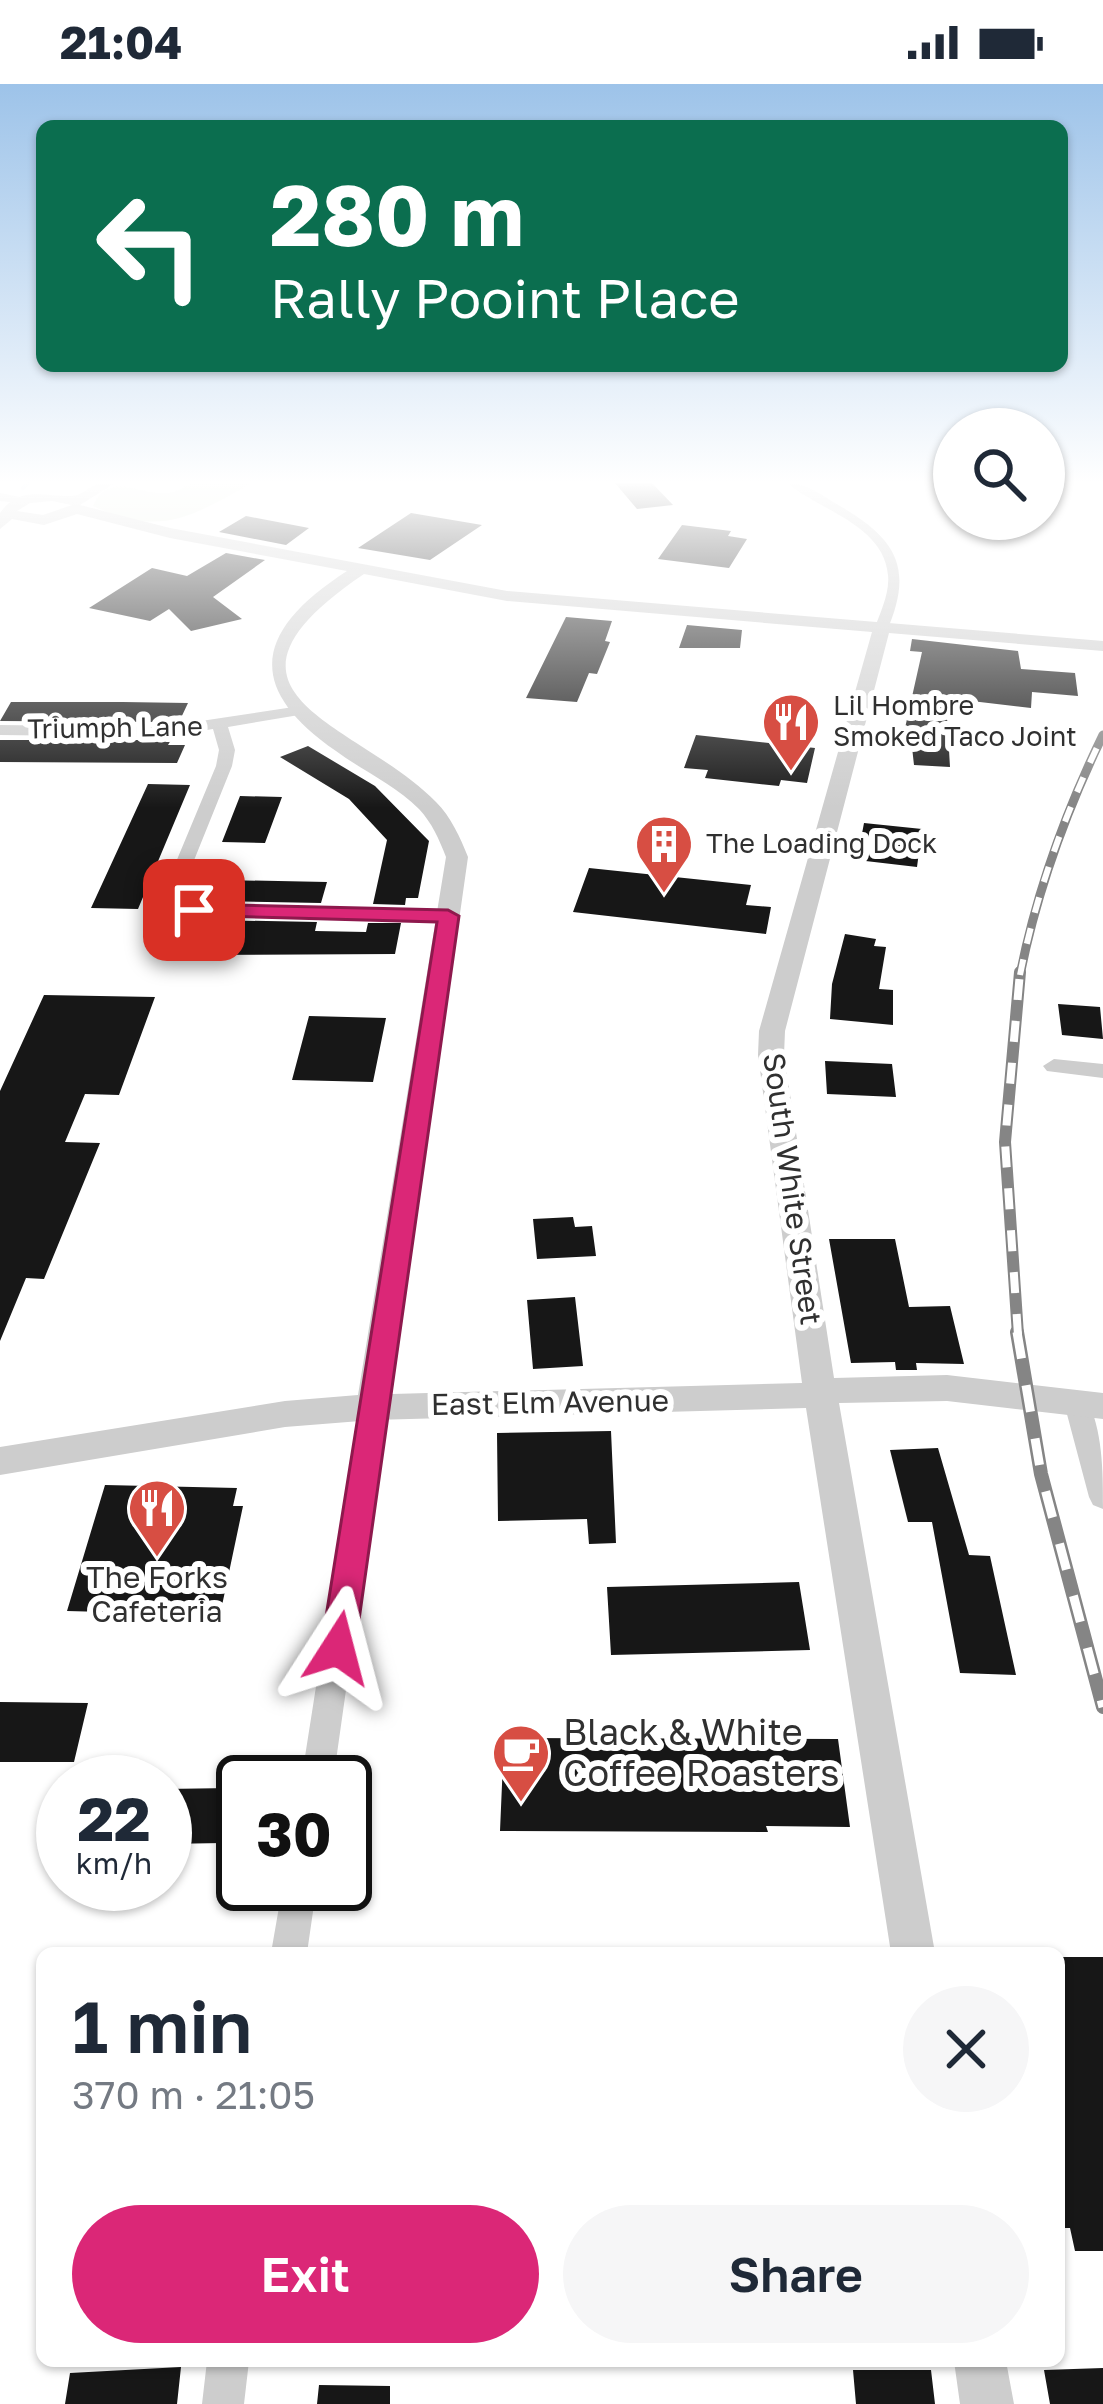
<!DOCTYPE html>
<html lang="en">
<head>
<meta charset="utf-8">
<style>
	:root { --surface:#fff; --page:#f6f6f7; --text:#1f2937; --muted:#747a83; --accent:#db2777 }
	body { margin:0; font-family:"Golos Text",sans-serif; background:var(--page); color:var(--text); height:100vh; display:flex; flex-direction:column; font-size:45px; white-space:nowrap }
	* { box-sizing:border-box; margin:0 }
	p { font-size:39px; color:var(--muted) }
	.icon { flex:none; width:66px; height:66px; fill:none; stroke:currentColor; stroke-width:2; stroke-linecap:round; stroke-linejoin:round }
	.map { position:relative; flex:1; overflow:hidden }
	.drawer { position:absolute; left:36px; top:1863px; width:1029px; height:420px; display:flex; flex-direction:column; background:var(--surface); border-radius:18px; box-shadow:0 3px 9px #0004 }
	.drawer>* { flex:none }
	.banner { position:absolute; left:36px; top:36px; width:1032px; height:252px; border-radius:18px; box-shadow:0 3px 9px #0004; background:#0b6e4f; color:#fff; overflow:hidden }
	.controls { position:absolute; left:933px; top:324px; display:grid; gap:24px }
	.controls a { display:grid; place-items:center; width:132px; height:132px; border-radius:50%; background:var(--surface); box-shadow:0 3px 9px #0004; font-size:60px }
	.speed { position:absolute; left:36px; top:1671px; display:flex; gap:24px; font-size:60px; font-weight:700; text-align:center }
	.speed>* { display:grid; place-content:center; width:156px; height:156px; border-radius:50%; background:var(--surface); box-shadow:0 3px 9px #0004; line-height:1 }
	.speed small { font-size:30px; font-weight:400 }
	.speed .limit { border:6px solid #111; border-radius:18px; background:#fff; color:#111 }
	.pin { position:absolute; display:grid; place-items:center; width:102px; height:102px; color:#fff; margin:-51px; border-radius:24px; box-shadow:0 6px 18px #0006 }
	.me { position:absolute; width:132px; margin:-66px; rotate:9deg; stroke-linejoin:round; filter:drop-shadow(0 0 9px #0008) }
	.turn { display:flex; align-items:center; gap:42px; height:252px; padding:0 36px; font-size:54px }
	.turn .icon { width:156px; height:156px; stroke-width:2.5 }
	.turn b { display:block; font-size:84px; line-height:102px }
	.round { display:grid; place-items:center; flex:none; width:126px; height:126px; border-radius:63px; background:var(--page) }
	.overview { display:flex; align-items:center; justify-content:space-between; height:204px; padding:0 36px }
	h1 { font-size:72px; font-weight:600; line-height:90px }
	.action { display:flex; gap:24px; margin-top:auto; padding:24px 36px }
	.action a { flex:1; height:138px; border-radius:72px; background:var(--accent); color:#fff; font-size:48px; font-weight:600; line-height:138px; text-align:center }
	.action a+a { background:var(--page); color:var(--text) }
	.status { display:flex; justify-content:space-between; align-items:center; height:84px; padding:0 60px; background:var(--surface); direction:ltr }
	.status svg { height:33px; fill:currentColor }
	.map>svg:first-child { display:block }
</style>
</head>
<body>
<div class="status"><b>21:04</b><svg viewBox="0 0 49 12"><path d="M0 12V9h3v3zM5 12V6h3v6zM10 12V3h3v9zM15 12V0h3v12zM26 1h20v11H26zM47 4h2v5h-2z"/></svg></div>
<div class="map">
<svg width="1103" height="2320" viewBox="0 0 1103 2320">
	<rect width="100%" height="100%" fill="#fff"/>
	<path fill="#e4ecdf" d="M 192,399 L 252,399 C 192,432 161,454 93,422 C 110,383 145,416 173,408 C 180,406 185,402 192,399 Z"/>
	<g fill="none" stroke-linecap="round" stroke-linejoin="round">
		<path stroke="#cddaea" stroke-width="4.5" d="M 23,404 L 28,399"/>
	</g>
	<path fill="#171717" d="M 615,399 L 652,399 L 673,421 L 637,425 Z
		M 411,429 L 482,441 L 430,476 L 358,464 Z
		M 246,432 L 309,444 L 286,461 L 219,448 Z
		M 682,441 L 731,447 L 728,452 L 747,455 L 729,484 L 658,475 Z
		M 226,469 L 265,476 L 213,513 L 242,535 L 191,547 L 169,525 L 150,537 L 89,524 L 152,484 L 187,492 Z
		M 566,533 L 612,537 L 605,557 L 610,558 L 597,590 L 589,589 L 577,618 L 526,614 Z
		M 687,541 L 742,546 L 740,564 L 679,564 Z
		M 912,555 L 1018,567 L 1021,585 L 1075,589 L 1078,612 L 1032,608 L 1031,624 L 946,614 L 950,683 L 914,681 L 912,663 L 901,662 L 922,568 L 910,567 Z
		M 11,618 L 123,618 L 188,619 L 180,636 L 161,638 L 0,637 Z
		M 696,651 L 815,664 L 807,699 L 781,696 L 779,702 L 705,694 L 708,686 L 684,684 Z
		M 0,656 L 171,656 L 168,661 L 185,661 L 177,679 L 0,678 Z
		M 308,662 L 375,702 L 429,757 L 418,814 L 406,814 L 405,821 L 373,820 L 387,756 L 349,715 L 280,673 Z
		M 148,700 L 190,701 L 138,825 L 91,824 Z
		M 240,712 L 282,713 L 265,759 L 222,758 Z
		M 864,739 L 922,745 L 917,783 L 857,776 Z
		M 589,784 L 751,801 L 746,821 L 771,823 L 766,850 L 573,828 Z
		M 221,796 L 327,798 L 321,819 L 214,817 Z
		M 207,836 L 317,838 L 315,847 L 366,848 L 368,839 L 401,839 L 395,870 L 177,871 L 188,844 L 204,845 Z
		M 845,850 L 876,855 L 874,862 L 886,863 L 879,905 L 893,906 L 893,941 L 830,935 L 832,900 Z
		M 44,911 L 155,913 L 119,1011 L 85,1010 L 65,1058 L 100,1059 L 44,1195 L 26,1194 L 0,1257 L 0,1007 Z
		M 1058,920 L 1100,923 L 1103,955 L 1062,951 Z
		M 309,932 L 386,934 L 373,998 L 292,996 Z
		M 825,977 L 892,980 L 896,1013 L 827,1010 Z
		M 573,1133 L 575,1143 L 592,1142 L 596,1172 L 537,1175 L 533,1135 Z
		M 829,1155 L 895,1155 L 909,1223 L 950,1222 L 964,1280 L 916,1279 L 917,1286 L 896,1286 L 895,1278 L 851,1279 Z
		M 575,1213 L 583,1282 L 533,1285 L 527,1216 Z
		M 611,1347 L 616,1459 L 589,1460 L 587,1435 L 498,1437 L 497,1349 Z
		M 938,1364 L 969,1471 L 990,1472 L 1016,1591 L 960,1589 L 932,1438 L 908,1438 L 890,1366 Z
		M 105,1401 L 237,1404 L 233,1422 L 243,1422 L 220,1531 L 67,1527 Z
		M 799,1498 L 810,1566 L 611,1571 L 607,1503 Z
		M 0,1618 L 88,1619 L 74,1678 L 0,1678 Z
		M 504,1654 L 838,1655 L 850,1743 L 766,1742 L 768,1748 L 500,1747 Z
		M 231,1704 L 223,1759 L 165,1760 L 165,1705 Z
		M 1059,1873 L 1103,1873 L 1103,2167 L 1075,2167 L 1070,2144 L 1059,2144 Z
		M 181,2283 L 177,2320 L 65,2320 L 70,2289 Z
		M 1103,2284 L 1103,2320 L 1050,2320 L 1044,2286 Z
		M 853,2286 L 931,2286 L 935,2320 L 856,2320 Z
		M 319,2301 L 390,2302 L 390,2320 L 317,2320 Z"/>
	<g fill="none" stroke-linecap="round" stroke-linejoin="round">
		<path fill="#cdcdcd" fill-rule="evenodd" d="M 787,399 C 807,399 823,412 840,422 C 898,456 914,485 886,549 L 874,546 C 880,529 890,509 888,491 C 884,441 819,426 787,399 Z
			M 0,409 L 34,416 L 28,420 L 0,417 Z
			M 300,622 L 305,624 L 305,630 L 228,643 L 235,666 L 232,682 L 176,821 L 448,826 L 455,828 L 455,836 L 158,830 L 156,826 L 216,682 L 219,666 L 213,645 L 161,653 L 0,651 L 0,641 L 161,643 Z
			M 1054,975 L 1103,980 L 1103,994 L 1047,987 L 1043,982 Z
			M 1077,1309 L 1086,1312 C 1103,1348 1103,1385 1103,1425 L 1093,1421 L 1089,1413 L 1064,1319 L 1068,1312 Z
			M 373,1313 L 382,1316 L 386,1323 L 333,1698 L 301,1698 L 360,1323 L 364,1316 Z
			M 283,1800 L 317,1800 L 307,1869 L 271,1869 Z
			M 207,2277 L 249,2277 L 244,2320 L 202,2320 Z"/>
		<path fill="#cdcdcd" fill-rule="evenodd" d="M 98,399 L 115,399 L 80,421 L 170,444 L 507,507 L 1103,557 L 1103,567 L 889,549 L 785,947 L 784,971 L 834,1294 L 947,1291 L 1103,1309 L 1103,1335 L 947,1317 L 839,1319 L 935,1869 L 891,1869 L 806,1324 L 373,1336 L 285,1343 L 0,1391 L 0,1363 L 285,1317 L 358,1311 L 446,773 C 439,755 432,739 419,725 C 395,701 363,687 336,667 C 242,602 257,545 347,487 L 170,454 L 77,430 L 44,441 L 12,435 L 0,445 L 0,429 C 20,401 43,413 72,412 C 80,412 90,403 98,399 ZM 52,417 L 72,421 L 43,431 L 17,427 L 30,419 ZM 364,490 L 507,517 L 872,548 L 759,947 L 758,971 L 802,1299 L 392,1310 L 468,773 C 460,753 451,733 436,718 C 358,638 185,611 364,490 Z
			M 954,2277 L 1006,2277 L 1014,2320 L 960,2320 Z"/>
		<g stroke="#858585" stroke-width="9">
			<path id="rail-far2" d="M 1020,891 C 1037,806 1065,729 1103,651"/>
		</g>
		<g stroke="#858585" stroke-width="12">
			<path id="rail-far1" d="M 1018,1251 L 1005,1058 L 1020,888"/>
		</g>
		<g stroke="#858585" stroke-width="14">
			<path id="rail" d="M 1017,1248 L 1041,1390 L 1103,1623"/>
		</g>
		<use href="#rail-far2" stroke="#fff" stroke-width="6" stroke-dasharray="16" stroke-linecap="butt"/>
		<use href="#rail-far1" stroke="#fff" stroke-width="8" stroke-dasharray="21" stroke-linecap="butt"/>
		<use href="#rail" stroke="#fff" stroke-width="9" stroke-dasharray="27" stroke-linecap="butt"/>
	</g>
	<linearGradient id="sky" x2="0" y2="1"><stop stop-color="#9dc3e9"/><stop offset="0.55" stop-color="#fff"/><stop offset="1" stop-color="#fff" stop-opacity="0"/></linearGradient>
	<rect width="1103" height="724" fill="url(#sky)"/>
	<path fill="#db2777" stroke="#8e194d" stroke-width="3" d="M 194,820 L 448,826 L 459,832 L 355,1564 L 350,1575 L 338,1579 L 326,1575 L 321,1564 L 437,838 L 186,831 L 186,822 Z"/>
	<defs>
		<g id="restaurant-pin" transform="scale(3)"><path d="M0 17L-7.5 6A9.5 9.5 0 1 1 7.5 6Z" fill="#d74e43" stroke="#fff"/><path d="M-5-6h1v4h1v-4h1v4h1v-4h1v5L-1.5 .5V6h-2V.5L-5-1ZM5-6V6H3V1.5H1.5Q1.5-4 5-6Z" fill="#fff"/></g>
		<g id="building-pin" transform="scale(3)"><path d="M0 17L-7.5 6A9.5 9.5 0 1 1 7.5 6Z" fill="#d74e43" stroke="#fff"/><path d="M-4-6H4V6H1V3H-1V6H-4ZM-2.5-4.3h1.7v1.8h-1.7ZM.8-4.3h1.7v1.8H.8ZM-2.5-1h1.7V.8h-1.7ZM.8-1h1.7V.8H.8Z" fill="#fff"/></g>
		<g id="cafe-pin" transform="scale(3)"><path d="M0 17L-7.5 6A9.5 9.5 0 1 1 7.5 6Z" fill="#d74e43" stroke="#fff"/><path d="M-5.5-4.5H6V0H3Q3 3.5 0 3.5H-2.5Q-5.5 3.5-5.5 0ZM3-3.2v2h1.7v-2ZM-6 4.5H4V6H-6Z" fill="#fff"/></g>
	</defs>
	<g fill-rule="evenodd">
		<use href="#restaurant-pin" x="791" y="638"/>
		<use href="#building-pin" x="664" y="760"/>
		<use href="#restaurant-pin" x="157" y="1424"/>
		<use href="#cafe-pin" x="521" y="1669"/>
	</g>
	<g text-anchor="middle" stroke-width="12" stroke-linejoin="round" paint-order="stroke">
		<g font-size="27" fill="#303030" stroke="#fff" text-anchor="start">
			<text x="833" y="631">Lil Hombre<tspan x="833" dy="31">Smoked Taco Joint</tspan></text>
			<text x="706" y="769">The Loading Dock</text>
		</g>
		<g font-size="27" fill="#303030" stroke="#fff">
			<text transform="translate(115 644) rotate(-1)" y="9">Triumph Lane</text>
		</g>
		<g font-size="30" fill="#303030" stroke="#fff">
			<text transform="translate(792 1105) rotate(82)" y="10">South White Street</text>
			<text transform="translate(550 1319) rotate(-1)" y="10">East Elm Avenue</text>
		</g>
		<g font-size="30" fill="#303030" stroke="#fff">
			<text x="157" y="1504">The Forks<tspan x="157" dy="34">Cafeteria</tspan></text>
		</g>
		<g font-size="36" fill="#303030" stroke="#fff" text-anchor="start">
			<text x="563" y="1661">Black &amp; White<tspan x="563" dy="41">Coffee Roasters</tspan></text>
		</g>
	</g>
</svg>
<div class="controls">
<a><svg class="icon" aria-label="search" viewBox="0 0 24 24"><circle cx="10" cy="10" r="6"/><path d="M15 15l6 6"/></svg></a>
</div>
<div class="speed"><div>22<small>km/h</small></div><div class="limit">30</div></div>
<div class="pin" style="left:194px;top:826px;background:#d93025"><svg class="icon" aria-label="arrive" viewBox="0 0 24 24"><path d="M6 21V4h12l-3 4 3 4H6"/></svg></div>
<svg class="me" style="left:338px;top:1564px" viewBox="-20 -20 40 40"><path d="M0-17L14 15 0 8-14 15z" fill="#db2777" stroke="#fff" stroke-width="4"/></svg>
<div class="banner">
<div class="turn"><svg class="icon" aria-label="left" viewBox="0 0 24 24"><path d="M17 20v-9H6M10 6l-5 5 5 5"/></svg><div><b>280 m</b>Rally Pooint Place</div></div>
</div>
<section class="drawer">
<div class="overview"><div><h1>1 min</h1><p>370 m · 21:05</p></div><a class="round"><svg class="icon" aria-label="close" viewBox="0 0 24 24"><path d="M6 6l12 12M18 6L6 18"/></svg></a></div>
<div class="action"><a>Exit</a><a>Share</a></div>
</section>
</div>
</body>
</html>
